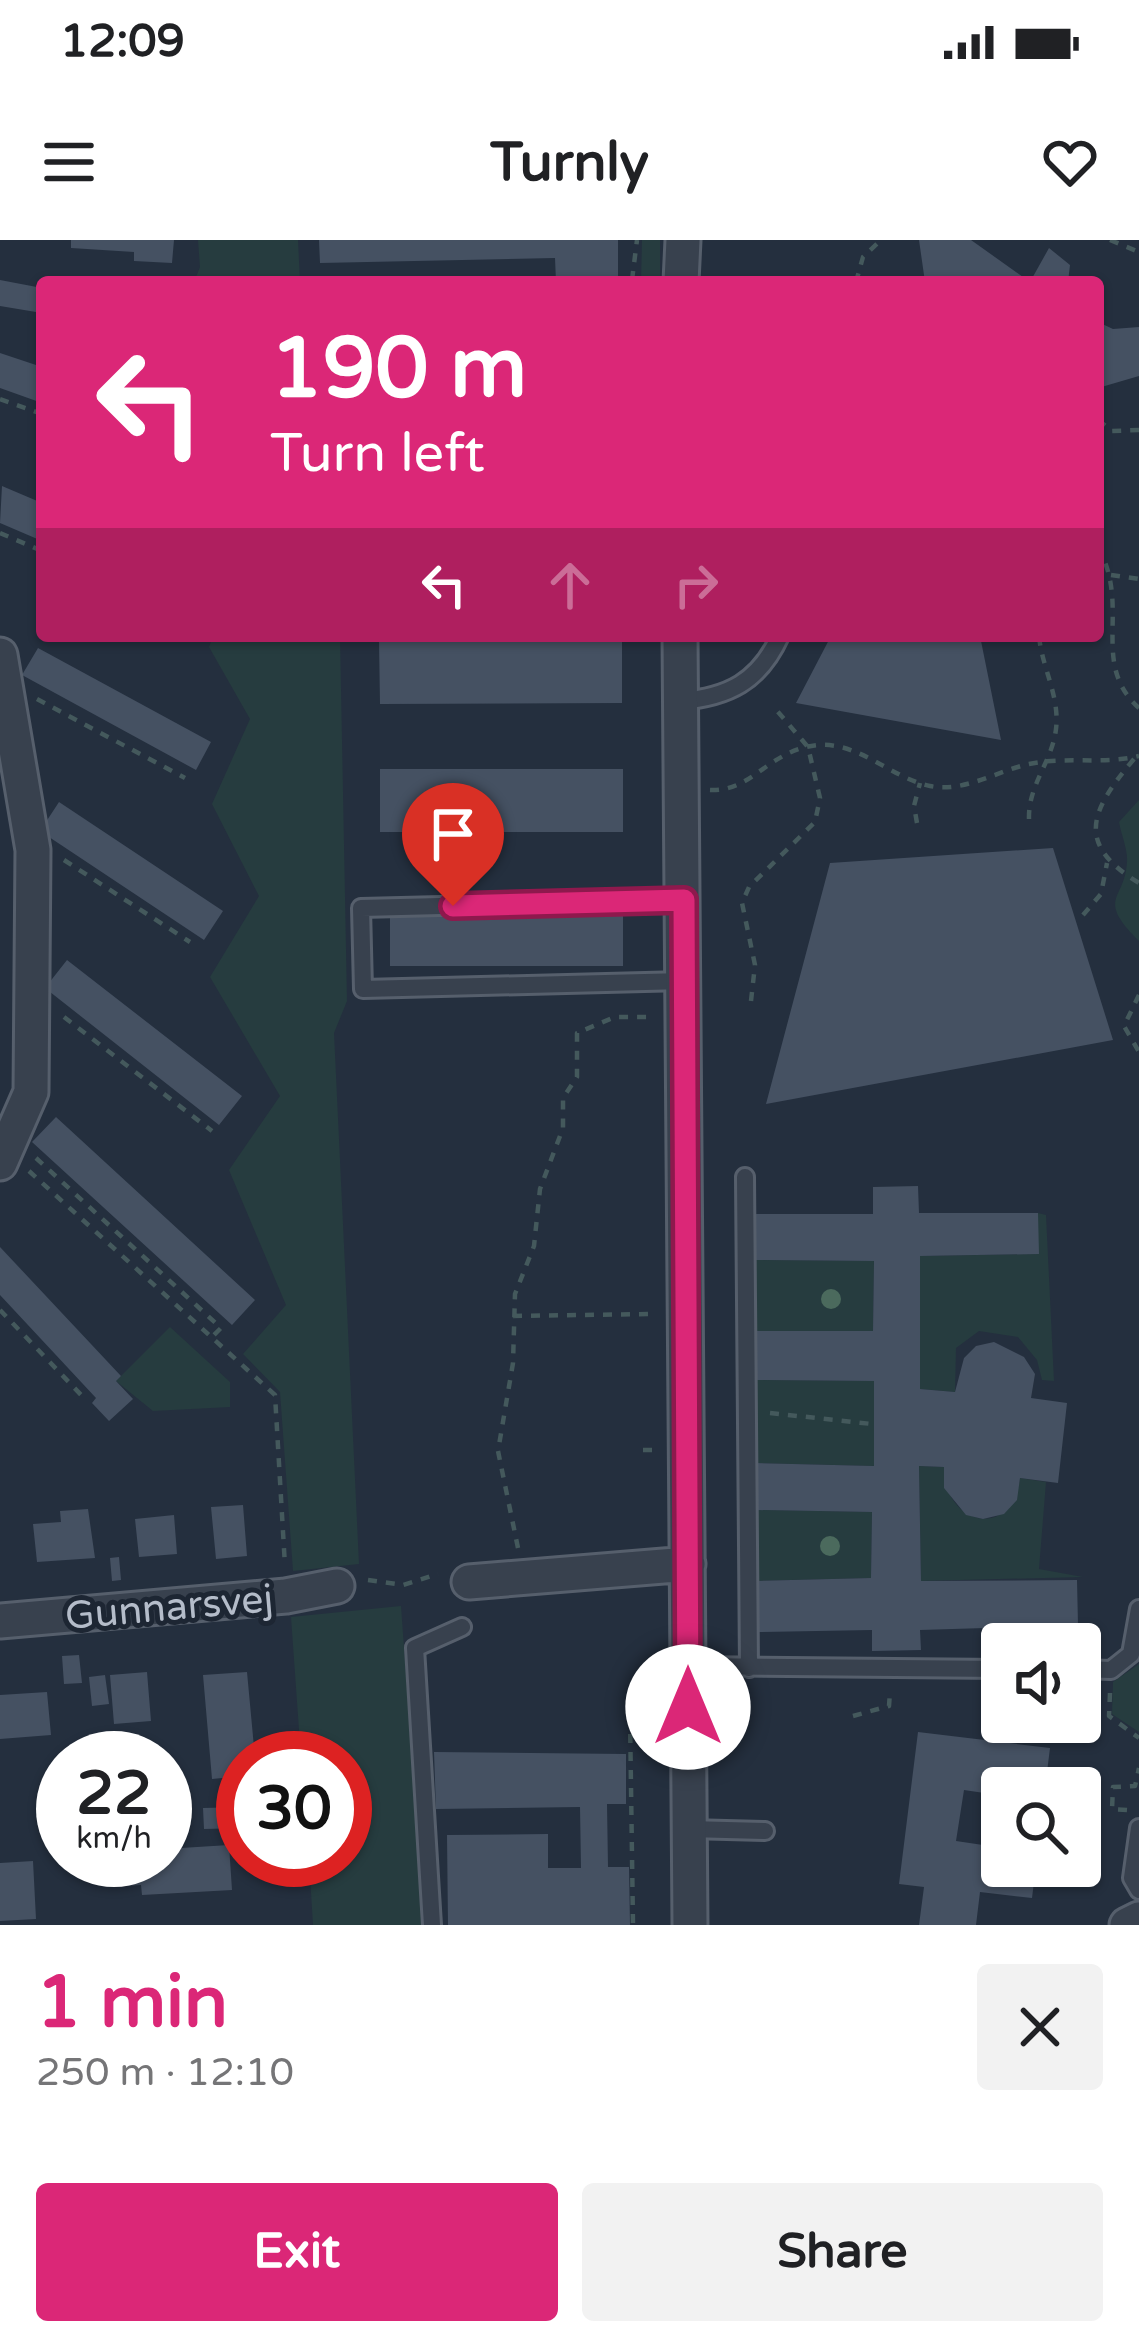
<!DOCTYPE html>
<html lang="en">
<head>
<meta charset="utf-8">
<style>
	:root { --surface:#fff; --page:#f2f2f2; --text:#202124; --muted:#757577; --accent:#db2777 }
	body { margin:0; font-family:"Varela Round",sans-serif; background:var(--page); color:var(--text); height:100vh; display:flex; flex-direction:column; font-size:45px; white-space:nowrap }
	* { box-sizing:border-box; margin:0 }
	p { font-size:39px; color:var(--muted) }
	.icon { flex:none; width:66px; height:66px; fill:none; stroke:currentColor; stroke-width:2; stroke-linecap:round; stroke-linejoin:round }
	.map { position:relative; height:1685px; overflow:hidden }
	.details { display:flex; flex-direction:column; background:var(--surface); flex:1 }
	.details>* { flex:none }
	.top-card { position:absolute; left:36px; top:36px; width:1068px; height:366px; border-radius:12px; box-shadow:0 3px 9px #0004; background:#db2777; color:#fff; overflow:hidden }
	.buttons { position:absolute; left:981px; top:1383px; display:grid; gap:24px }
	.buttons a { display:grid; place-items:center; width:120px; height:120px; border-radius:12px; background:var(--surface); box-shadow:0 3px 9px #0004; font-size:60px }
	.speed { position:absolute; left:36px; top:1491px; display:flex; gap:24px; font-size:60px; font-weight:700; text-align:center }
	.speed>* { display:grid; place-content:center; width:156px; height:156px; border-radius:50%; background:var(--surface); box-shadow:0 3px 9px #0004; line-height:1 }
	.speed small { font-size:30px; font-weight:400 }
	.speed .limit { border:18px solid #d22; background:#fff; color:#111 }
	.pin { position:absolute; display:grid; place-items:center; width:102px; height:102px; color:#fff; margin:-123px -51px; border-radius:50% 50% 50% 0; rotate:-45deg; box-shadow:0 0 12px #0007 }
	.pin .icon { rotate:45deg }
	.me { position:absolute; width:132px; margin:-66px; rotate:0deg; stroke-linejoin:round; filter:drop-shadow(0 0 9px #0008) }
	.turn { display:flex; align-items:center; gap:42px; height:252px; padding:0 36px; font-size:54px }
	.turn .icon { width:156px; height:156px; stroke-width:2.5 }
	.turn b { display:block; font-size:84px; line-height:102px }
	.lanes { display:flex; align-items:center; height:114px; padding:0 36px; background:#0003; justify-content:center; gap:60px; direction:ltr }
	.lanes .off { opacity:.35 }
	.round { display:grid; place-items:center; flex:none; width:126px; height:126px; border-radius:12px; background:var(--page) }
	.overview { display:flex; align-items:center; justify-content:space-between; height:204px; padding:0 36px }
	h1 { font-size:72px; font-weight:800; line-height:90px; color:var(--accent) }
	.action { display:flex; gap:24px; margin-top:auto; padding:24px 36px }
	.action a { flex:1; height:138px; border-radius:12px; background:var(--accent); color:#fff; font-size:48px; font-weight:800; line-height:138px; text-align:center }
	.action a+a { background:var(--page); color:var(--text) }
	.status { display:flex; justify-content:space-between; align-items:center; height:84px; padding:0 60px; background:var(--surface); direction:ltr }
	.status svg { height:33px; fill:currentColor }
	header { display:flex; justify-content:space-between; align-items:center; height:156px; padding:0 36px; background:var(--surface); font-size:54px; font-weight:800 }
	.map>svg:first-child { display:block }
</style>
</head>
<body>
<div class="status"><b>12:09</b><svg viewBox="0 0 49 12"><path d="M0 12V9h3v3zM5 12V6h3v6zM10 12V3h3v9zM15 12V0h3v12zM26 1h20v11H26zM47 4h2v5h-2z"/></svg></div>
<header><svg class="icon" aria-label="menu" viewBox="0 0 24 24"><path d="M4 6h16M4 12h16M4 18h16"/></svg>Turnly<svg class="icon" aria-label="heart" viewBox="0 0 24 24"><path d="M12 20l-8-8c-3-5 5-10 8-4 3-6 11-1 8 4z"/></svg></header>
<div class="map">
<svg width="1139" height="1685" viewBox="0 0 1139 1685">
	<rect width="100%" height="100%" fill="#242f3e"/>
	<path fill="#263c3f" d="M 198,0 L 298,0 L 300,42 L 194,42 L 200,27 Z
		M 642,0 L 660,0 L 660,42 L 641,42 Z
		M 213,396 L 340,396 L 347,761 L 334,793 L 359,1324 L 293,1331 L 280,1152 L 243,1114 L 286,1065 L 229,930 L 280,856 L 210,737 L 259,656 L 212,564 L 250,479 L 209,407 Z
		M 1139,560 L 1139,701 C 1095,657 1125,661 1127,622 C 1128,610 1121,594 1119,582 Z
		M 1038,973 L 1046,975 L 1054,1141 L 1042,1140 L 1037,1120 L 1018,1097 L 979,1091 L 956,1108 L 955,1152 L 920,1149 L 920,1016 L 1038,1014 Z
		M 754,1020 L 874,1021 L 873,1091 L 755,1091 Z
		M 170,1087 L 230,1142 L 230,1167 L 153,1171 L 116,1141 Z
		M 755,1140 L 874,1141 L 874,1226 L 756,1223 Z
		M 919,1226 L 944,1227 C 944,1286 1012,1301 1020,1238 L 1046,1242 L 1039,1329 L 1083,1337 L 921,1341 Z
		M 756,1270 L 872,1272 L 871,1338 L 757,1341 Z
		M 401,1366 L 424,1685 L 313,1685 L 309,1620 L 345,1620 L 345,1518 L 301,1518 L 291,1377 Z
		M 1139,1424 L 1139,1492 L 1112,1474 L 1113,1442 Z"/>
	<path fill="#455162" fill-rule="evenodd" d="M 71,0 L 174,0 L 172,23 L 134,21 L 134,12 L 71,8 Z
		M 319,0 L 618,0 L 618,42 L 556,42 L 555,18 L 320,23 Z
		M 919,0 L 971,0 L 1030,42 L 925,42 Z
		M 1049,8 L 1070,25 L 1068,42 L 1030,42 Z
		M 0,40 L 42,48 L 42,73 L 0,66 Z
		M 1098,82 L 1113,89 L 1139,87 L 1139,136 L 1098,148 Z
		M 0,113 L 42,127 L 42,163 L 0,148 Z
		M 2,246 L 42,263 L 42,301 L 0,283 Z
		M 831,396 L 980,396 L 1001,500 L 796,463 Z
		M 622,399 L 622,463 L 380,464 L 379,400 Z
		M 38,408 L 211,502 L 196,530 L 22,435 Z
		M 380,529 L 623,529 L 623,592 L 380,592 Z
		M 59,562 L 223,671 L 204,700 L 40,591 Z
		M 1053,608 L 1113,800 L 766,864 L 830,623 Z
		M 390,676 L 623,676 L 623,726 L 390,726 Z
		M 67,720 L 242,856 L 219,885 L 45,748 Z
		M 56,877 L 255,1060 L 232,1085 L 32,902 Z
		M 918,946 L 919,973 L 1038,973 L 1039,1014 L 920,1016 L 920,1149 L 955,1152 L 964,1118 L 976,1106 L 994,1102 L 1024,1117 L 1035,1134 L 1031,1158 L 1067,1163 L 1058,1243 L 1020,1238 L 1017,1260 L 1004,1274 L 983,1279 L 966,1275 L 944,1248 L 944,1227 L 919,1226 L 921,1341 L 1077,1340 L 1078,1385 L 920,1390 L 921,1410 L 872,1411 L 872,1390 L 757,1392 L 757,1341 L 871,1338 L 872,1272 L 756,1270 L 756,1223 L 874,1226 L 874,1141 L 755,1140 L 755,1091 L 873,1091 L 874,1021 L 754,1020 L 754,974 L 873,974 L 873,947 Z
		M 0,1007 L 121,1136 L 116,1141 L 133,1159 L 109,1181 L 92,1163 L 96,1158 L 0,1055 Z
		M 243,1265 L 247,1316 L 216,1319 L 211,1267 Z
		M 88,1269 L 95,1318 L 37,1322 L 33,1284 L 61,1282 L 60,1271 Z
		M 174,1275 L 177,1314 L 139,1317 L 135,1279 Z
		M 119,1317 L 121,1340 L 112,1341 L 110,1318 Z
		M 79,1415 L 82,1443 L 64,1444 L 62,1416 Z
		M 147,1432 L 151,1481 L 114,1484 L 110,1435 Z
		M 247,1432 L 255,1518 L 243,1518 L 243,1536 L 212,1539 L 203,1435 Z
		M 105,1435 L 109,1464 L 92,1466 L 89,1437 Z
		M 47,1452 L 51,1495 L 0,1499 L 0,1455 Z
		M 918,1492 L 1050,1508 L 1045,1548 L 1002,1548 L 1002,1626 L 1036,1626 L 1032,1658 L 980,1652 L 976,1685 L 919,1685 L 924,1647 L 899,1644 ZM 964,1550 L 991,1554 L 983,1605 L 956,1601 Z
		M 434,1512 L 626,1514 L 626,1564 L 607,1564 L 608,1627 L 629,1627 L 630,1685 L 448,1685 L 447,1595 L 548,1594 L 548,1628 L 581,1628 L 580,1567 L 436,1569 Z
		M 242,1567 L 242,1588 L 204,1589 L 203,1568 Z
		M 229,1605 L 232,1650 L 142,1655 L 141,1645 L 107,1647 L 105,1620 L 165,1620 L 165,1609 Z
		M 33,1621 L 36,1679 L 0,1681 L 0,1623 Z"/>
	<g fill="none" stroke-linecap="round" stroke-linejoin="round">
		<g stroke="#565f6c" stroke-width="22">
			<path id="service" d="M 681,461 C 728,457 759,442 780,396
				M 683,660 L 361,668 L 363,749 L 684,741
				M 745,937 L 749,1428
				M 688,1426 L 1002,1429
				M 1080,1429 L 1111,1430 L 1131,1414 L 1139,1369
				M 1139,1588 L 1132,1638 L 1139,1650
				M 689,1589 L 765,1591
				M 432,1685 L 415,1408 L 462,1387"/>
		</g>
		<g stroke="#565f6c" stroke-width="39">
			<path id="minor" d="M 681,42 L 683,0
				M 680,396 L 690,1685
				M 0,415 L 33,610 L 31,852 L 0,923
				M 469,1342 L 688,1324
				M 0,1381 L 286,1356 L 337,1346
				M 1127,1685 L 1139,1679"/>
		</g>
		<path stroke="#44595c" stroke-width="4.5" stroke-dasharray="9 9" stroke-linecap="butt" d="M 1110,0 L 1139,12
			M 632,40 L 637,0
			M 856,42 L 863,17 L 881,0
			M 0,159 L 42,174
			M 1098,180 L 1112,191 L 1139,190
			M 0,293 L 42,311
			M 1098,307 C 1132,368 1089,423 1139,468
			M 1111,335 L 1139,339
			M 37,459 L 185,538
			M 1134,519 C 1092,569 1073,603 1139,643
			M 710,550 C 753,552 768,510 818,505 C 860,502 891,538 930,546 C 963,553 997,531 1029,524 C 1066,516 1101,525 1139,516
			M 1029,579 C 1028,545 1052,522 1056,489 C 1060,456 1042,428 1039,396
			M 917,583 L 914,566 L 920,543
			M 64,620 L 190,702
			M 1083,675 L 1101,654 L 1107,623
			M 1139,755 L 1124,786 L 1139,812
			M 751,761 L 755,725 L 742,663 L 749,647 L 815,582 L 820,558 L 808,507 L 773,466
			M 64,777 L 212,891
			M 36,918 L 221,1088 L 212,1097
			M 29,931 L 275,1155 L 285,1326
			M 0,1070 L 85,1159
			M 513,1076 L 656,1074
			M 770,1173 L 872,1184
			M 643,1210 L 657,1210
			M 518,1308 L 498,1211 L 513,1123 L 515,1054 L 534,1006 L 540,949 L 563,888 L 563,858 L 577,837 L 577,793 L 615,777 L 654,777
			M 368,1340 L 403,1345 L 438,1334
			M 1110,1453 L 1109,1476 L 1139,1498
			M 630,1476 L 633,1685
			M 853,1476 L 889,1466 L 890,1452
			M 1127,1570 L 1112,1569 L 1113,1547 L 1135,1546 L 1139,1528"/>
		<use href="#service" stroke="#38414e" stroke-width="16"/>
		<use href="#minor" stroke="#38414e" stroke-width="33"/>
	</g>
	<g fill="#4b6a5d">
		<circle cx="831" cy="1059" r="10"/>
		<circle cx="830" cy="1306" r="10"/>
	</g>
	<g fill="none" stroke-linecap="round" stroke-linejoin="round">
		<g stroke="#8e194d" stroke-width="30">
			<path id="route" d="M 453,666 L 684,660 L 688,1467"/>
		</g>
		<use href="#route" stroke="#db2777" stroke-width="21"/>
	</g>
	<g text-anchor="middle" stroke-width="10" stroke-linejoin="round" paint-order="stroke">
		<g font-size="39" fill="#b4bcc9" stroke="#1d2633">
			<text transform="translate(169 1366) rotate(-5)" y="14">Gunnarsvej</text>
		</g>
	</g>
</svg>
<div class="buttons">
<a><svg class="icon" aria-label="sound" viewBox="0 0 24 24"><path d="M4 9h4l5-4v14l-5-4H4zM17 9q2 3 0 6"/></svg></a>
<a><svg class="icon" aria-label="search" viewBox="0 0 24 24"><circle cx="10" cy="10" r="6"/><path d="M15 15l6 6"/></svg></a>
</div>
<div class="speed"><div>22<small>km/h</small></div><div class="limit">30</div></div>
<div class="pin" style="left:453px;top:666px;background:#d93025"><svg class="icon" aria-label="arrive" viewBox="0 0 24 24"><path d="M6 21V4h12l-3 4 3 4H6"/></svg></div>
<svg class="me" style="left:688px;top:1467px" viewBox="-20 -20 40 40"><circle r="19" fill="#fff"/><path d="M0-13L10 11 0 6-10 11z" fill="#db2777"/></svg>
<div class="top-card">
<div class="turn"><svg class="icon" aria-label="left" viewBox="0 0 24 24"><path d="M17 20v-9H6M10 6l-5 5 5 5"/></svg><div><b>190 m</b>Turn left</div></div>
<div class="lanes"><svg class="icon" aria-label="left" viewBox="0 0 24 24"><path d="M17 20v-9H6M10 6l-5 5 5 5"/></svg><svg class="icon off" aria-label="ahead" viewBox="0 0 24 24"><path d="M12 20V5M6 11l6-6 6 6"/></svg><svg class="icon off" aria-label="right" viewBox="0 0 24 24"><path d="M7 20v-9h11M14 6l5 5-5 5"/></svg></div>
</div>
</div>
<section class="details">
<div class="overview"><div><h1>1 min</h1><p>250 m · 12:10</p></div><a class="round"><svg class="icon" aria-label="close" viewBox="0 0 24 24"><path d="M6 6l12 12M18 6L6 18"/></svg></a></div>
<div class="action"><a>Exit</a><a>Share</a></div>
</section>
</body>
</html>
